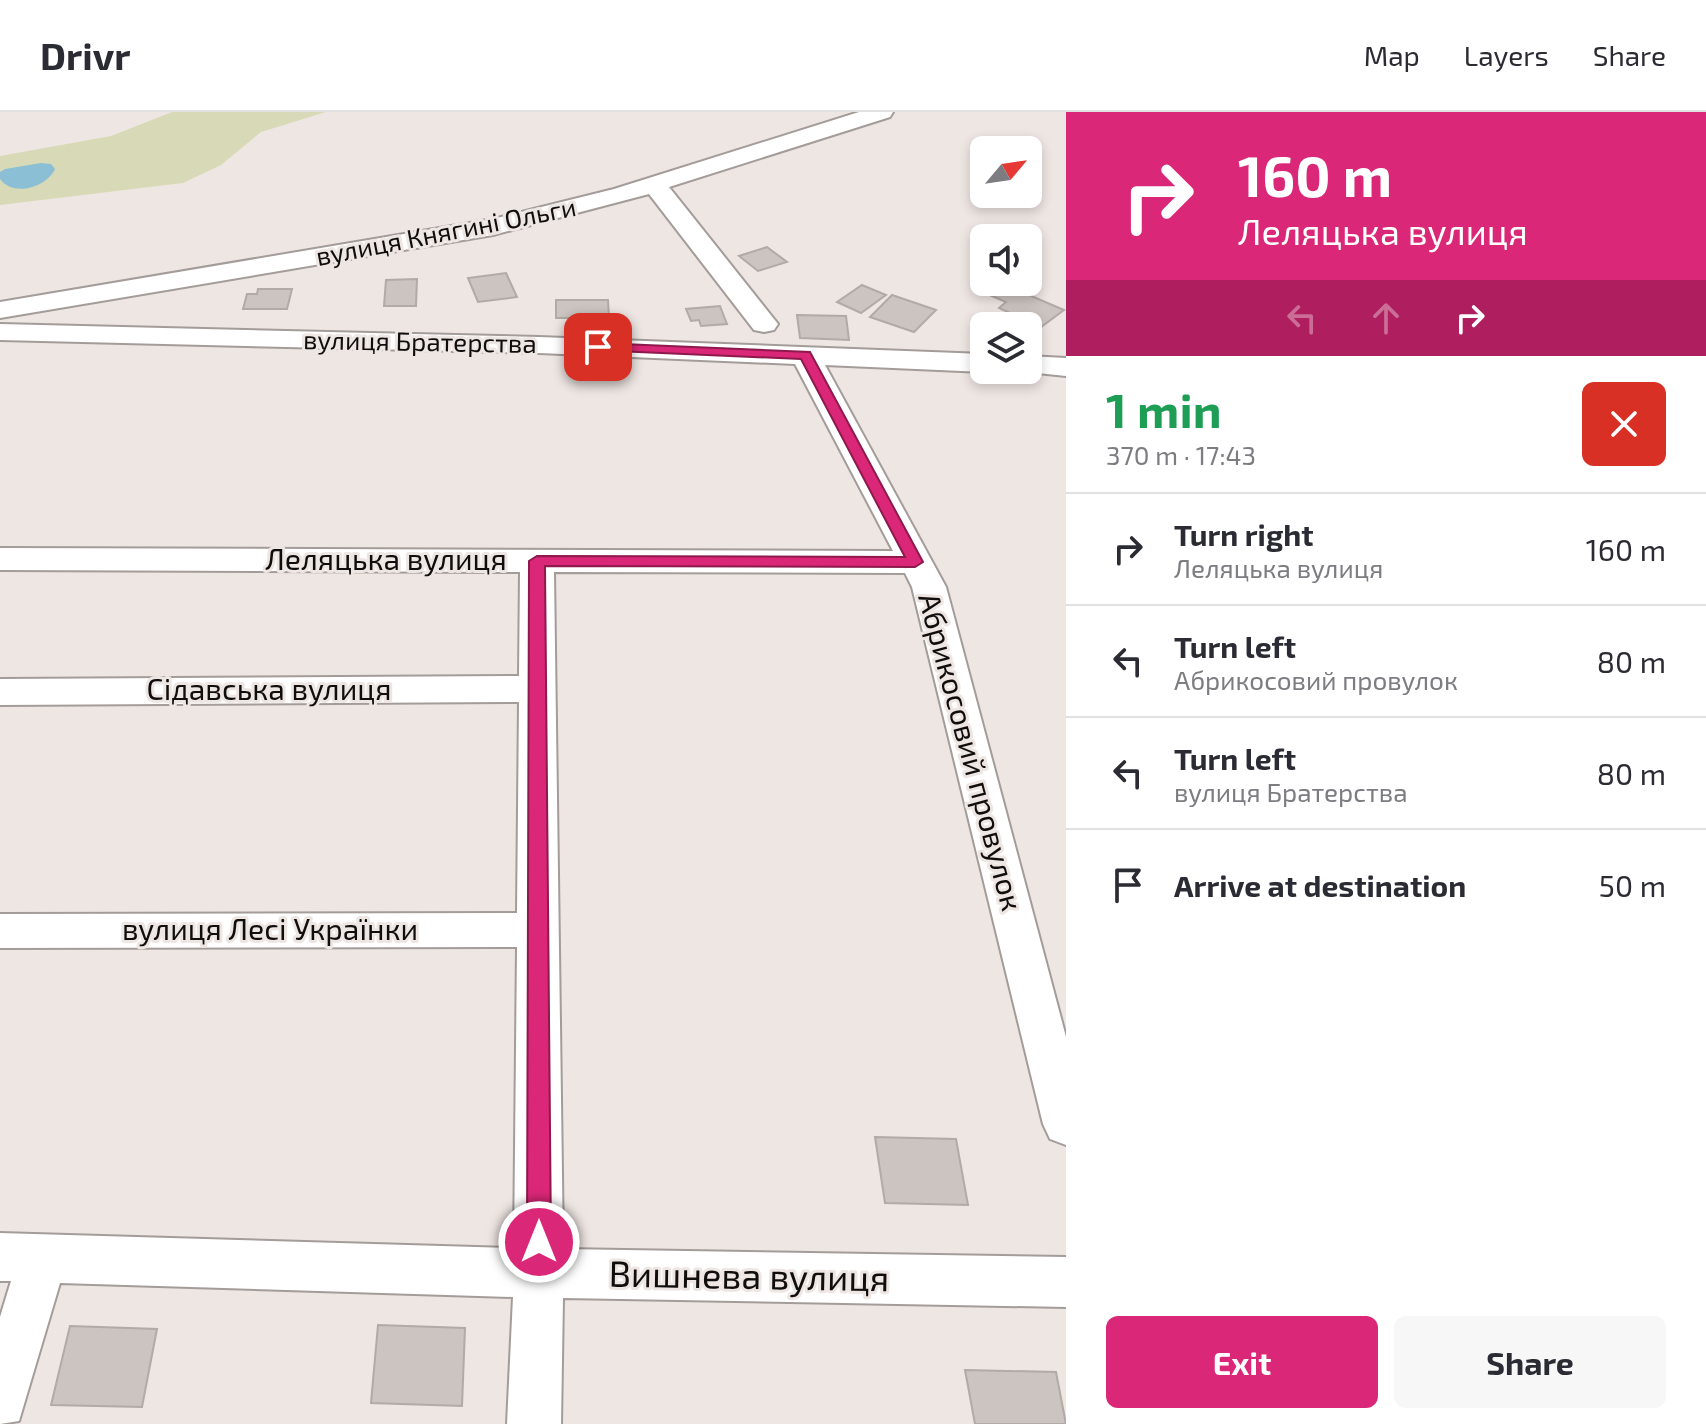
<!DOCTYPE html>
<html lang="en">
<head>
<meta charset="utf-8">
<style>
	:root { --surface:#fff; --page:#f7f7f7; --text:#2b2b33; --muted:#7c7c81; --line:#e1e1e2; --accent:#db2777 }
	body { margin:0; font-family:"Exo 2",sans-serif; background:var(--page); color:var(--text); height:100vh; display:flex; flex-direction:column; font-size:30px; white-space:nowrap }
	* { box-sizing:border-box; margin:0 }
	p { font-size:26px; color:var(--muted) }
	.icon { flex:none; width:44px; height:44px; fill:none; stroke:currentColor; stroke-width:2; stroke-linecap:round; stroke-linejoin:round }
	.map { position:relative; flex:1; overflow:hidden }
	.panel { display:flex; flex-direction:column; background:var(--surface); width:640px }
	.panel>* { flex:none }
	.top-card { background:#db2777; color:#fff; overflow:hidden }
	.needle { width:52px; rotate:61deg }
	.controls { position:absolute; left:970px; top:24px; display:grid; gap:16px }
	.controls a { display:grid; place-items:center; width:72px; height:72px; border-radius:12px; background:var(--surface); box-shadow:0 4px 12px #0003; font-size:40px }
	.pin { position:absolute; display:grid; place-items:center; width:68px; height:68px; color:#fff; margin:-34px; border-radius:16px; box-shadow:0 4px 12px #0006 }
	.me { position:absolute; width:88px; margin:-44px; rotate:0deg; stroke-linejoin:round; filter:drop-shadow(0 0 6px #0008) }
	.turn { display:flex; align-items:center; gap:28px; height:168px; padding:0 40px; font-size:36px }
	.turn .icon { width:104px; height:104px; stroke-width:2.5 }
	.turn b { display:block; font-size:56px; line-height:68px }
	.lanes { display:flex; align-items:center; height:76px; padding:0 40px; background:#0003; justify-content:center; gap:40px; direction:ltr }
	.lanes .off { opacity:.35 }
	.round { display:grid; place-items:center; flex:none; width:84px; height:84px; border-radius:12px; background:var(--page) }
	.head { display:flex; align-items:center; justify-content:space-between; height:136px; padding:0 40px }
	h1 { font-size:48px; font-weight:700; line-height:60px; color:#1e9e55 }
	.cta { display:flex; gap:16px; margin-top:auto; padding:16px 40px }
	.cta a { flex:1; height:92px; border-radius:12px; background:var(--accent); color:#fff; font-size:32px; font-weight:700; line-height:92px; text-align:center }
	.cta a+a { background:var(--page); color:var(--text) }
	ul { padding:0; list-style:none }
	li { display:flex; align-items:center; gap:24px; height:112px; padding:0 40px; border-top:2px solid var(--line) }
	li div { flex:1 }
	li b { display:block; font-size:30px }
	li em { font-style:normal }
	header { display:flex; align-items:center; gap:48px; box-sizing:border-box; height:112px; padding:0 40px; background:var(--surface); border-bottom:2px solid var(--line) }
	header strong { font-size:38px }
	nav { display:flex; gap:44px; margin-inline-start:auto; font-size:28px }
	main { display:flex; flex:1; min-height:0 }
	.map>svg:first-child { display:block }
</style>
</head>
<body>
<header>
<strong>Drivr</strong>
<nav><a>Map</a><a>Layers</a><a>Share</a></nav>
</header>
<main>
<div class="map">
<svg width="1066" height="1312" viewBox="0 0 1066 1312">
	<rect width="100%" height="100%" fill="#eee6e3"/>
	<path fill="#d8dab7" d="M 172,0 L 326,0 L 261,20 L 221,53 L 183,71 L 0,93 L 0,44 L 111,24 Z"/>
	<path fill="#8abfd5" d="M 41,51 L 51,52 L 55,57 C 46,76 13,85 0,67 L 0,60 L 5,57 Z"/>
	<path fill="#cbc4c0" stroke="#b1aaa7" stroke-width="2" d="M 767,135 L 787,150 L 758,159 L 739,144 Z
		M 506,161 L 517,185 L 478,190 L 468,166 Z
		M 417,167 L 416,194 L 384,194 L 386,168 Z
		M 862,173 L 886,183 L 861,201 L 837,190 Z
		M 1008,174 L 1064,198 L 1041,215 L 999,196 L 1006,190 L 992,184 Z
		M 258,177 L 292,177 L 287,197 L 243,197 L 247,182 L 257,182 Z
		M 892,183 L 936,198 L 914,220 L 870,205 Z
		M 556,188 L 608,188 L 609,205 L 592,204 L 592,212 L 571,212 L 571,206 L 556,206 Z
		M 720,194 L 727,212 L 701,214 L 699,208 L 691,209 L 686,197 Z
		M 797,203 L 846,204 L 849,228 L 800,226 Z
		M 875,1025 L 956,1027 L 968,1093 L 885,1091 Z
		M 378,1213 L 465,1216 L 462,1294 L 371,1291 Z
		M 70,1214 L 157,1217 L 142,1295 L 51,1293 Z
		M 965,1258 L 1056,1260 L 1066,1312 L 975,1312 Z"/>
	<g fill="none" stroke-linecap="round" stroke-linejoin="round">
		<g stroke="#a39c99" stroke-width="4">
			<path id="minor" d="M 859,0 L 893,0 L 890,5 L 669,75 L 778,212 L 774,218 L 764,220 L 754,218 L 649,82 L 493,123 L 0,206 L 0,190 L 493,107 L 614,77 Z
				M 0,212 L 539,225 L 984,242 L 984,258 L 990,258 L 984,260 L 825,253 L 946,475 L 1066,925 L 1066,1033 L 1050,1027 L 1043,1012 L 912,475 L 905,461 L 554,460 L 563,1137 L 1066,1145 L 1066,1195 L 563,1186 L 561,1312 L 507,1312 L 513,1185 L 60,1171 L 19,1309 L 0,1312 L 0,1205 L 11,1169 L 0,1169 L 0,1121 L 514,1136 L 517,835 L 0,836 L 0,802 L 517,801 L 519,590 L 0,593 L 0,567 L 519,564 L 520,460 L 0,458 L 0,436 L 893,439 L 795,252 L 539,241 L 0,228 Z
				M 1028,244 L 1066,246 L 1066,264 L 1018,259 L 1028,258 Z"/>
		</g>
		<use href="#minor" fill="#fff" fill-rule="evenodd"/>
	</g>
	<path fill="#db2777" stroke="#8e194d" stroke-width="2" d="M 598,231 L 810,240 L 923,450 L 915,455 L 545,454 L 551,1130 L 547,1138 L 539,1141 L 531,1138 L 527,1130 L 529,449 L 537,444 L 905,445 L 801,247 L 593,238 L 591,235 Z"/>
	<g text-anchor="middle" stroke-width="6" stroke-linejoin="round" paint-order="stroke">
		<g font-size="26" fill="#100e0d" stroke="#eee6e3">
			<text transform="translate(446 120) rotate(-11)" y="9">вулиця Княгині Ольги</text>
			<text transform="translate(420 230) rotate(1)" y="9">вулиця Братерства</text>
		</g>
		<g font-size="30" fill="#100e0d" stroke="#eee6e3">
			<text x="386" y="458">Леляцька вулиця</text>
			<text x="269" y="588">Сідавська вулиця</text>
			<text transform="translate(970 640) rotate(75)" y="10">Абрикосовий провулок</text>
			<text x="270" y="828">вулиця Лесі Українки</text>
		</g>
		<g font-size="36" fill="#100e0d" stroke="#eee6e3">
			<text transform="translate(749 1164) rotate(1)" y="13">Вишнева вулиця</text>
		</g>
	</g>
</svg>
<div class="controls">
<a><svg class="needle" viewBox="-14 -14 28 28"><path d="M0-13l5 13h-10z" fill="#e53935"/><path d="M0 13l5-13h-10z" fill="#7c7c81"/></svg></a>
<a><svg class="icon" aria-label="sound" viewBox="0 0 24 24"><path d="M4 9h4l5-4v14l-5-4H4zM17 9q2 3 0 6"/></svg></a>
<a><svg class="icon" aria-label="layers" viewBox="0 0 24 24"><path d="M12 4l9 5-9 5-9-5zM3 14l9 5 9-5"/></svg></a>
</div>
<div class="pin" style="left:598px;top:235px;background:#d93025"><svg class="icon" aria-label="arrive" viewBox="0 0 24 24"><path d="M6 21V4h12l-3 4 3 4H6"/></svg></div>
<svg class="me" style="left:539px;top:1130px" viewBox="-20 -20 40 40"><circle r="17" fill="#db2777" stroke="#fff" stroke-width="3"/><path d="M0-11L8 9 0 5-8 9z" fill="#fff"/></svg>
</div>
<section class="panel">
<div class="top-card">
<div class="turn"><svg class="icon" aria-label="right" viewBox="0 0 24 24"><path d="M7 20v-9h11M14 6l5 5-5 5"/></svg><div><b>160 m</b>Леляцька вулиця</div></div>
<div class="lanes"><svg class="icon off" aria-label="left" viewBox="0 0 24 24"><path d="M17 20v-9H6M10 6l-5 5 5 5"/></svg><svg class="icon off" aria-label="ahead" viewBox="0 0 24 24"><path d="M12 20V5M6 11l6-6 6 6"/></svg><svg class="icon" aria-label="right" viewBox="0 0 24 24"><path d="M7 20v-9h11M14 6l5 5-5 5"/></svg></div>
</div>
<div class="head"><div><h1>1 min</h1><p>370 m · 17:43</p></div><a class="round" style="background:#d93025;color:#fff"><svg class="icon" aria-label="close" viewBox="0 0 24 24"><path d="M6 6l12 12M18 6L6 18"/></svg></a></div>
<ul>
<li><svg class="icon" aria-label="right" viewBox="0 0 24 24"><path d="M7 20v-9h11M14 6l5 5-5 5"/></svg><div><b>Turn right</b><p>Леляцька вулиця</p></div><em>160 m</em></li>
<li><svg class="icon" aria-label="left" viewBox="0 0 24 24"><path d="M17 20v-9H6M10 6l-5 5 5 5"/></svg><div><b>Turn left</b><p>Абрикосовий провулок</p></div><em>80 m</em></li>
<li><svg class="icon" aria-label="left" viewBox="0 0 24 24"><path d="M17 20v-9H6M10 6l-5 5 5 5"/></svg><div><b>Turn left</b><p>вулиця Братерства</p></div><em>80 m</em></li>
<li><svg class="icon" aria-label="arrive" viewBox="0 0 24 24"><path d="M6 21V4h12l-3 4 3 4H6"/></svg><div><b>Arrive at destination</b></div><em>50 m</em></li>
</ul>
<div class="cta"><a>Exit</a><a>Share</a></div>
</section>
</main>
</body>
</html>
